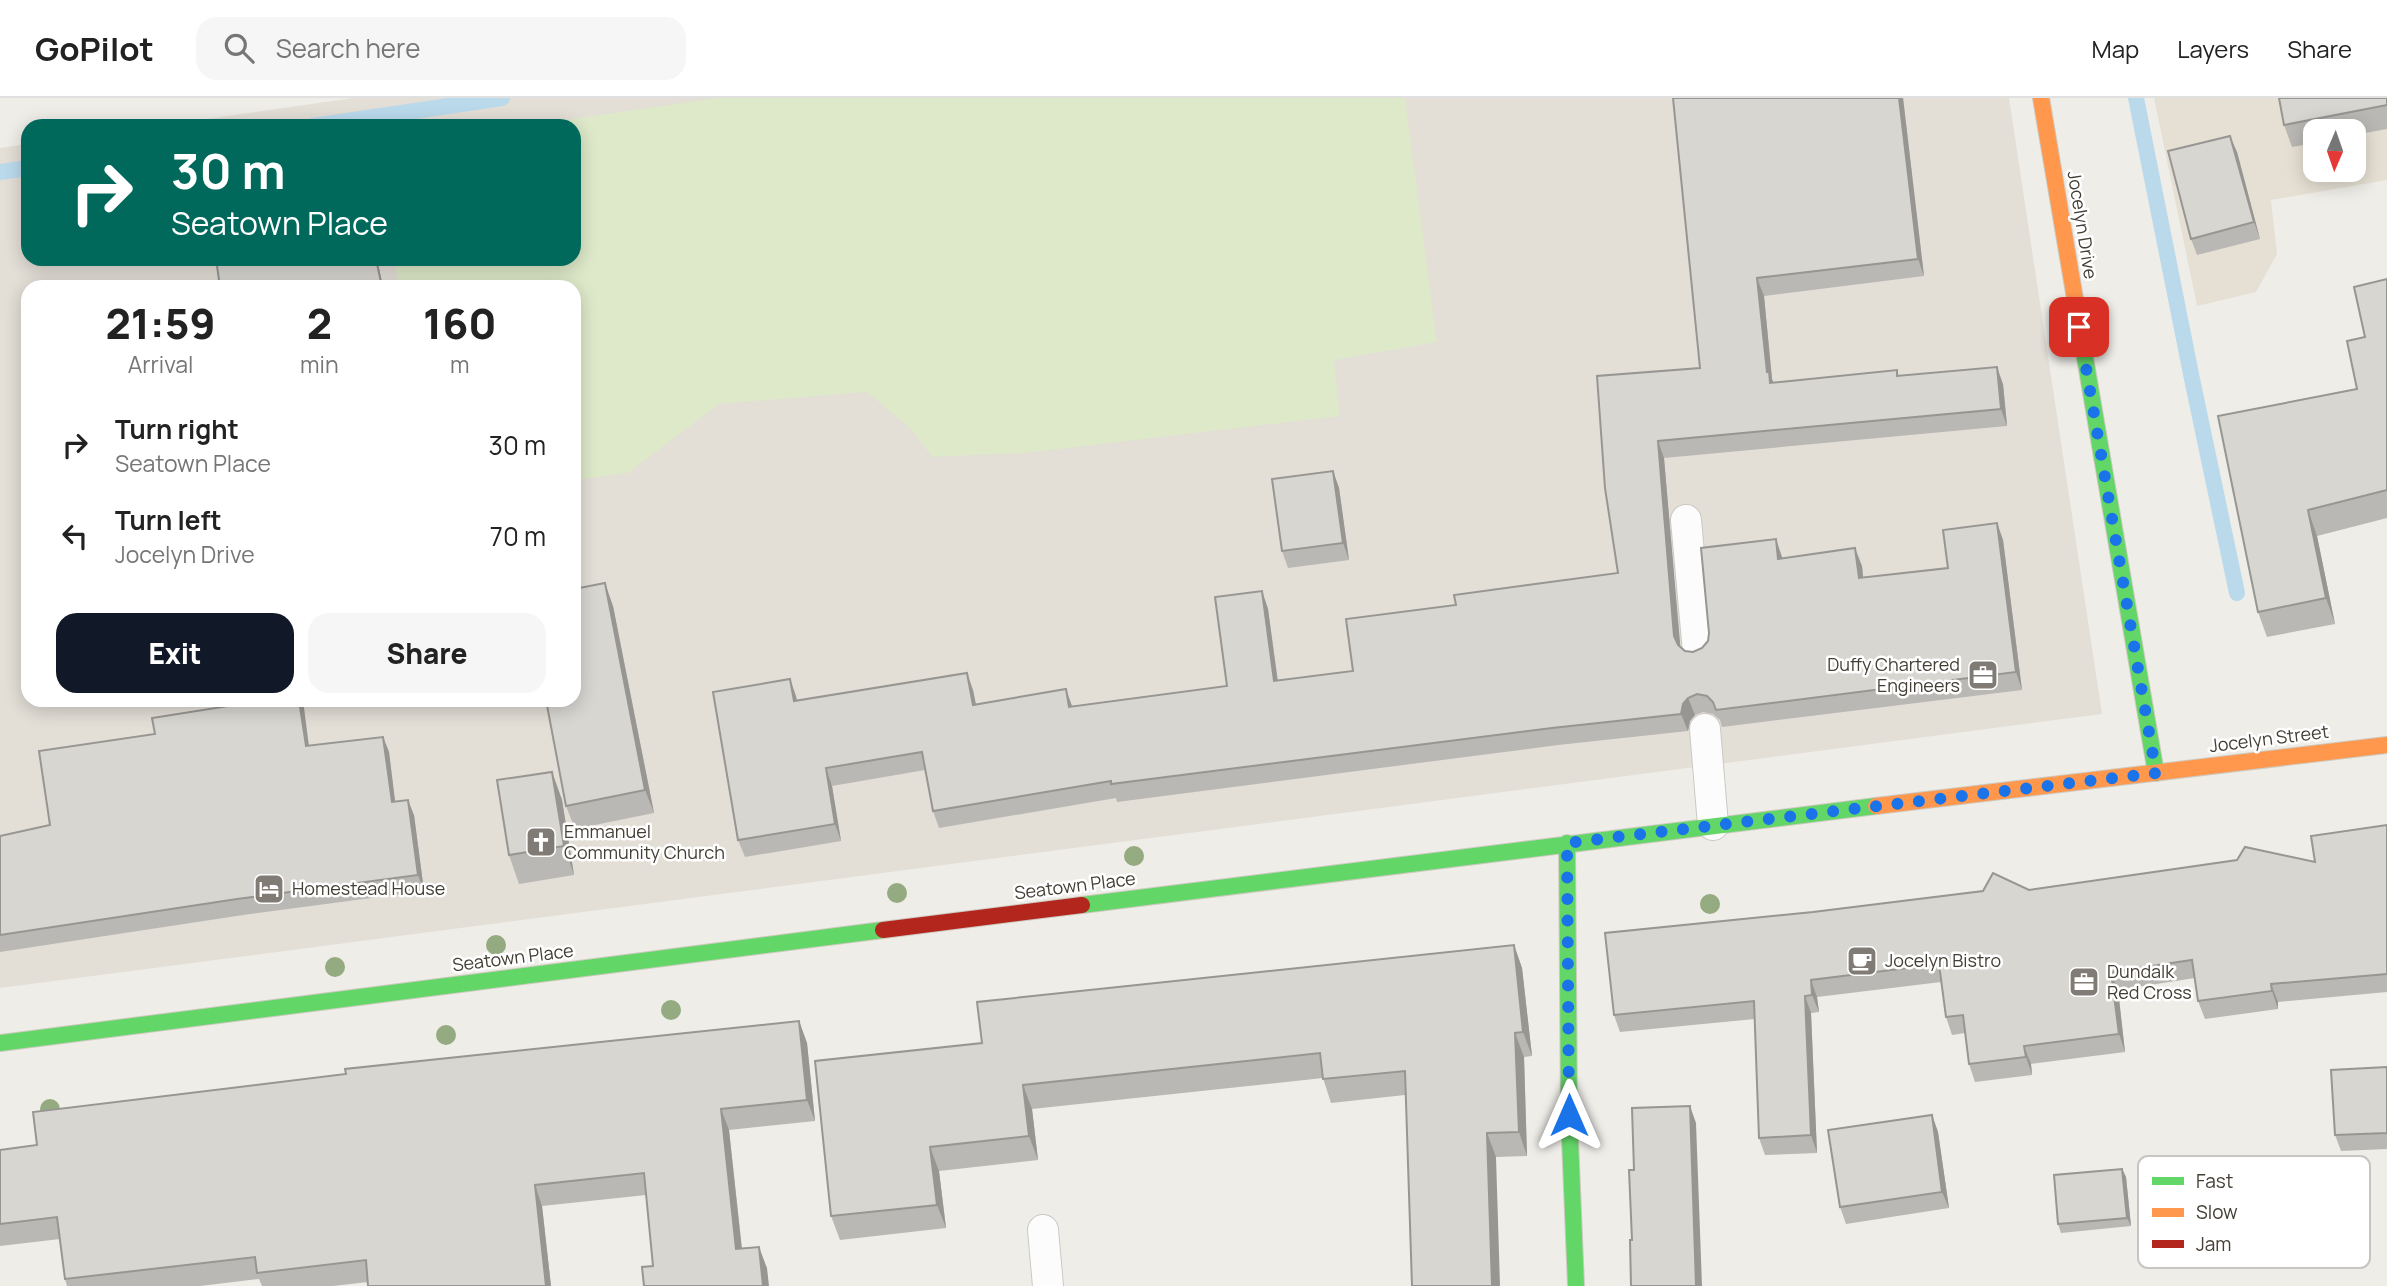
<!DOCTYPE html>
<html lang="en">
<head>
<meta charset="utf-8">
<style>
	:root { --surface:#fff; --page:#f6f6f6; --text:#222; --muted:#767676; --line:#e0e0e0; --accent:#111827 }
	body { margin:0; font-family:Manrope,sans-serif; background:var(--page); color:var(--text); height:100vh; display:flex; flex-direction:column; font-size:26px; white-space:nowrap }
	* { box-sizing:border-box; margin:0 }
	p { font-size:23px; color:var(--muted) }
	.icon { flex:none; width:38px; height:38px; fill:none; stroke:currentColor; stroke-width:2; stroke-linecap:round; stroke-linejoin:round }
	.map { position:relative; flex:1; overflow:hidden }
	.details { position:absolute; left:21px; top:182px; width:560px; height:427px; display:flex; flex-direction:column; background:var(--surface); border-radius:21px; box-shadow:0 4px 18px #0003 }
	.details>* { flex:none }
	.banner { position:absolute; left:21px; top:21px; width:560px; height:147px; border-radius:21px; box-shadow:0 4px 18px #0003; background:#00695c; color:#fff; overflow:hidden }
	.needle { width:46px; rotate:182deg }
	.controls { position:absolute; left:2303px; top:21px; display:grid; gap:14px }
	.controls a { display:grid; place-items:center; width:63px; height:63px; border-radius:14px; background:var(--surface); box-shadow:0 4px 18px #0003; font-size:35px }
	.pin { position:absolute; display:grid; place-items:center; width:60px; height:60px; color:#fff; margin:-30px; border-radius:14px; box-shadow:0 4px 10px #0006 }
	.me { position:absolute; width:77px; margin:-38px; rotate:0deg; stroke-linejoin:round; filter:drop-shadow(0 0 5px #0008) }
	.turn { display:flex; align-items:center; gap:24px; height:147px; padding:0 35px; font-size:32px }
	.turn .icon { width:91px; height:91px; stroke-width:2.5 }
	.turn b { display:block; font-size:49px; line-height:60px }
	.eta { display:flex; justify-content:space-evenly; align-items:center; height:119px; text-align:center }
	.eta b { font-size:42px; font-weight:800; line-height:49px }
	.cta { display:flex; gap:14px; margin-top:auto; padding:14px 35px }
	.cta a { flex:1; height:80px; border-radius:21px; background:var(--accent); color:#fff; font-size:28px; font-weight:800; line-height:80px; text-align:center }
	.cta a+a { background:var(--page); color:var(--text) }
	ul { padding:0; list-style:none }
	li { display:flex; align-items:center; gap:21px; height:91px; padding:0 35px }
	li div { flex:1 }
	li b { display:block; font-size:26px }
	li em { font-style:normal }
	header { display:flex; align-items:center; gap:42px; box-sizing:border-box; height:98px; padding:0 35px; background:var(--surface); border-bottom:2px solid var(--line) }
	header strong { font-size:33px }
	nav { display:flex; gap:38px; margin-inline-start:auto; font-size:24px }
	.search { width:490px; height:63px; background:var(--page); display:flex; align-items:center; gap:18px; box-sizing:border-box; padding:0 24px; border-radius:21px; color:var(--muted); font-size:26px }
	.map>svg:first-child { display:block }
</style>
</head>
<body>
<header>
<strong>GoPilot</strong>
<div class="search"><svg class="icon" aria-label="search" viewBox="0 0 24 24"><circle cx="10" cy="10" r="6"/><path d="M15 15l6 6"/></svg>Search here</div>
<nav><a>Map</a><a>Layers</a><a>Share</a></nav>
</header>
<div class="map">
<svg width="2387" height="1188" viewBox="0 0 2387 1188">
	<rect width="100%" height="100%" fill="#efede8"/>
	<path fill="#e3ded6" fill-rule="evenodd" d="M 354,0 L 2009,0 L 2102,616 L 0,890 L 0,50 L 28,46 L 28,161 L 574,161 L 574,28 L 157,28 ZM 28,189 L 574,189 L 574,602 L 28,602 Z"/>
	<path fill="#e6e0d4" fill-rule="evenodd" d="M 2154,0 L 2387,0 L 2387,82 L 2271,102 L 2277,156 L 2256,194 L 2197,208 ZM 2315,33 L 2354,33 L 2354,72 L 2315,72 Z"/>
	<path fill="#dde9c9" d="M 718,0 L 1405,0 L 1437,244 L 1334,262 L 1340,318 L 1025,355 L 932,359 L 911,331 L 867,294 L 719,306 L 628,375 L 574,382 L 574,189 L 399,189 L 394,161 L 574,161 L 574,28 L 521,28 Z"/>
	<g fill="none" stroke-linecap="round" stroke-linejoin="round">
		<path stroke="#badaec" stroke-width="16" d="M 2136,0 L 2192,281 L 2237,495
			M 313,28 L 502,0
			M 0,74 L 28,70"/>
		<g stroke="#cbc9c4" stroke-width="32">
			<path id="lane" d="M 1686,422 L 1698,554
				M 1705,631 L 1713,727
				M 1043,1132 L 1048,1188"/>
		</g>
		<g stroke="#cecac0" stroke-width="18">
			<path id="fast" d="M 2083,248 L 2156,675
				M 1567,745 L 1569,1017 L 1576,1188
				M 1082,807 L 1876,708
				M 0,945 L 883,832"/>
		</g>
		<g stroke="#cecac0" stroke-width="18">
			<path id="slow" d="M 2041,0 L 2083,248
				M 1876,708 L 2387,647"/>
		</g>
		<g stroke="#cecac0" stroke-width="18">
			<path id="jam" d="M 883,832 L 1082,807"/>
		</g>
		<use href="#lane" stroke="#fdfcfc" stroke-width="30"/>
		<use href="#fast" stroke="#63d668" stroke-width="16"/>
		<use href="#slow" stroke="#ff974d" stroke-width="16"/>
		<use href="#jam" stroke="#b3261e" stroke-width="16"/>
	</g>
	<g fill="#94aa80">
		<circle cx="1134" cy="758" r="10"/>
		<circle cx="897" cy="795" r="10"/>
		<circle cx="1710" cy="806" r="10"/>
		<circle cx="496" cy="847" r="10"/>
		<circle cx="335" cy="869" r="10"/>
		<circle cx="671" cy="912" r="10"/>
		<circle cx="446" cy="937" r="10"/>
		<circle cx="50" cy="1011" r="10"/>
	</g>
	<path fill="#bab8b4" d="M 1673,0 L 1903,0 L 1924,178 L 1764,198 L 1772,281 L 1773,285 L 1897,272 L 1899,278 L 2003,286 L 2007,328 L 1664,360 L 1680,549 L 1685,553 L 1693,554 L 1702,550 L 1782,460 L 1862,468 L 1863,480 L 1948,470 L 1997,425 L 2003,442 L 2022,592 L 1722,629 L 1720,622 L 1713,616 L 1703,614 L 1695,617 L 1690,623 L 1688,633 L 1558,647 L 1117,704 L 1116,700 L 939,730 L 933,713 L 925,672 L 832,688 L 841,743 L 745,759 L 738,742 L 796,598 L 797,603 L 973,592 L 976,606 L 1072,608 L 1227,588 L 1262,493 L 1268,511 L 1278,583 L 1353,573 L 1456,507 L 1618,475 L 1605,390 L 1700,270 Z
		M 2387,0 L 2387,31 L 2354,37 L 2354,33 L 2315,33 L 2315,45 L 2292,49 L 2284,27 Z
		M 2237,54 L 2260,141 L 2197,157 L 2191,141 Z
		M 2387,181 L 2387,420 L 2317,438 L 2335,526 L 2267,539 L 2258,514 L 2357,291 L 2365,239 Z
		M 1333,373 L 1339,390 L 1349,462 L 1288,470 L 1282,453 Z
		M 613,508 L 654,715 L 575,731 L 566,708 Z
		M 383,639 L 389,654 L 395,703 L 414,717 L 424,793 L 243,817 L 0,854 L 0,738 L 50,727 L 309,648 Z
		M 552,674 L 562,702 L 574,777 L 519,786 L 509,757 Z
		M 2387,727 L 2387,894 L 2278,904 L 2278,911 L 2205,921 L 2198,903 L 2195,880 L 2118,892 L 2125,954 L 2031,966 L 2032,977 L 1975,984 L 1969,966 L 1965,935 L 1952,937 L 1946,919 L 1941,884 L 1817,899 L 1819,914 L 1811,915 L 1817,1055 L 1765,1057 L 1759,1040 L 1755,921 L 1620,934 L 1614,917 L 2029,792 L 2315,764 Z
		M 1514,847 L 1522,870 L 1532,958 L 1524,959 L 1527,1058 L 1496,1059 L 1405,997 L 1331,1005 L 1323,980 L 1032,1011 L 1038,1062 L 939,1073 L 946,1130 L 840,1142 L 831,1118 L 982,945 Z
		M 799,923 L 807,945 L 815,1023 L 729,1032 L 742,1150 L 767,1170 L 653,1168 L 646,1097 L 542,1108 L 551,1188 L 368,1188 L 368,1184 L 333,1188 L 262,1188 L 259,1181 L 200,1188 L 67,1188 L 65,1181 L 60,1141 L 0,1148 L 0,1052 L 37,1047 Z
		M 2387,969 L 2387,1051 L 2341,1053 L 2335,1037 Z
		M 1932,1017 L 1938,1034 L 1949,1110 L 1846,1126 L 1840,1109 Z
		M 2122,1071 L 2126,1079 L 2131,1128 L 2061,1135 L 2058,1126 Z"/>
	<path fill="#979692" d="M 1899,0 L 1903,0 L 1924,178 L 1918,161 Z
		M 2230,38 L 2237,54 L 2260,141 L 2254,124 Z
		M 376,161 L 377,161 L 383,189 L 382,189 Z
		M 1757,180 L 1764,198 L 1772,281 L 1776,291 L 1770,285 L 1767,274 Z
		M 1997,269 L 2003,286 L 2007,328 L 2001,311 Z
		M 1658,343 L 1664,360 L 1681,556 L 1674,538 Z
		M 1333,373 L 1339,390 L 1349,462 L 1343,445 Z
		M 2308,412 L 2317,438 L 2335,526 L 2326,500 Z
		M 1997,425 L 2003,442 L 2022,592 L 2016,574 Z
		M 1776,441 L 1782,459 L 1785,478 L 1778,461 Z
		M 1855,450 L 1862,468 L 1865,498 L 1859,480 Z
		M 605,485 L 613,508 L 654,715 L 645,692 Z
		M 1262,493 L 1268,511 L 1280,601 L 1274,583 Z
		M 967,575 L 973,592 L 979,624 L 973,607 Z
		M 790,581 L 796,598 L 800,621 L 794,603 Z
		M 1066,591 L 1072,608 L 1069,609 Z
		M 1688,600 L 1695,617 L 1690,623 L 1688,633 L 1681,616 L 1683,606 Z
		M 299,602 L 303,602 L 311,664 L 306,648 Z
		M 383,639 L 389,654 L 397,719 L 392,704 Z
		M 826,670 L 832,688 L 841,743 L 835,726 Z
		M 552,674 L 562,702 L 574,777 L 564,748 Z
		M 408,702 L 414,717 L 424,793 L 418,777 Z
		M 1514,847 L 1522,870 L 1532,958 L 1523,934 Z
		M 2111,874 L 2118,892 L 2125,954 L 2119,936 Z
		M 1811,882 L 1817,899 L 1819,914 L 1812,897 Z
		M 2271,886 L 2278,904 L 2278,911 L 2272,893 Z
		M 1805,898 L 1811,915 L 1817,1055 L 1811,1037 Z
		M 799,923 L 807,945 L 815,1023 L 807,1002 Z
		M 1515,935 L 1524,959 L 1527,1058 L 1519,1034 Z
		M 2024,948 L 2031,966 L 2032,977 L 2026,959 Z
		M 1023,987 L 1032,1011 L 1038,1062 L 1029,1038 Z
		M 1690,1008 L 1696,1025 L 1702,1188 L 1696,1188 Z
		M 721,1011 L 729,1032 L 744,1172 L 736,1151 Z
		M 1932,1017 L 1938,1034 L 1949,1110 L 1942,1094 Z
		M 1487,1035 L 1496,1059 L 1500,1188 L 1492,1188 Z
		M 930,1049 L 939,1073 L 946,1130 L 937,1107 Z
		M 2122,1071 L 2126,1079 L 2131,1128 L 2127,1120 Z
		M 535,1087 L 542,1108 L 551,1188 L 546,1188 Z
		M 759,1149 L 767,1170 L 769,1188 L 763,1188 Z"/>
	<path fill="#d8d6d1" stroke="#979692" stroke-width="2" d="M 1673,0 L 1899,0 L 1918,161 L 1757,180 L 1767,274 L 1769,273 L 1770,285 L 1897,272 L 1897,278 L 1997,269 L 2001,311 L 1658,343 L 1674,538 L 1678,547 L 1685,553 L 1693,554 L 1702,550 L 1708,543 L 1709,535 L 1701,450 L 1776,441 L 1778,461 L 1855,450 L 1859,480 L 1948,470 L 1943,432 L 1997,425 L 2016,574 L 1716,612 L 1713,604 L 1707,598 L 1697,596 L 1688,600 L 1683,606 L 1681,616 L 1552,630 L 1111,686 L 1111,683 L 933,713 L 922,654 L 826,670 L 835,726 L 738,742 L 713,594 L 790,581 L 794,603 L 967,575 L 973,607 L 1066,591 L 1069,609 L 1227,588 L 1215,499 L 1262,493 L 1274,583 L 1353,573 L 1346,521 L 1456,507 L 1454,497 L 1618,475 L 1605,390 L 1597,278 L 1700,270 Z
		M 2279,0 L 2387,0 L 2387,7 L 2284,27 Z
		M 2230,38 L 2254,124 L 2191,141 L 2168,53 Z
		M 216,161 L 376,161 L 382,189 L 220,189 Z
		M 2387,181 L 2387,392 L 2308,412 L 2326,500 L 2258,514 L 2218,318 L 2357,291 L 2347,243 L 2365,239 L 2354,189 Z
		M 1333,373 L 1343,445 L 1282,453 L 1272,381 Z
		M 605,485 L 645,692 L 566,708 L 546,602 L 574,602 L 574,491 Z
		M 234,602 L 299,602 L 306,648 L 383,639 L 392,704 L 408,702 L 418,777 L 237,801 L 0,837 L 0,738 L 50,727 L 39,653 L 155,636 L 152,620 L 235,607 Z
		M 552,674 L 564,748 L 509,757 L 497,682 Z
		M 2387,727 L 2387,876 L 2271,886 L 2272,893 L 2198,903 L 2192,862 L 2111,874 L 2119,936 L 2024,948 L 2026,959 L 1969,966 L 1963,917 L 1946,919 L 1939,866 L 1811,882 L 1812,897 L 1805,898 L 1811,1037 L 1759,1040 L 1754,903 L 1614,917 L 1605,835 L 1813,814 L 1983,793 L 1993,775 L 2029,792 L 2237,762 L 2245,749 L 2315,764 L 2311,738 Z
		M 1514,847 L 1523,934 L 1515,935 L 1519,1034 L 1487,1035 L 1492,1188 L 1412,1188 L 1405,973 L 1323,981 L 1320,955 L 1023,987 L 1029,1038 L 930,1049 L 937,1107 L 831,1118 L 815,963 L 982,945 L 977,904 Z
		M 799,923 L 807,1002 L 721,1011 L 736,1151 L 759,1149 L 763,1188 L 644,1188 L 642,1169 L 653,1168 L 644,1075 L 535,1087 L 546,1188 L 368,1188 L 366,1162 L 257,1175 L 255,1159 L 65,1181 L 57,1119 L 0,1126 L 0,1052 L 37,1047 L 33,1014 L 346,976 L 345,971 Z
		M 2387,969 L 2387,1035 L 2335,1037 L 2331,972 Z
		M 1690,1008 L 1696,1188 L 1631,1188 L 1630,1142 L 1632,1142 L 1629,1072 L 1634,1072 L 1632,1010 Z
		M 1932,1017 L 1942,1094 L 1840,1109 L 1828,1032 Z
		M 2122,1071 L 2127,1120 L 2058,1126 L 2054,1077 Z"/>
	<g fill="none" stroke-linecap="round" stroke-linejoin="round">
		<path stroke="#1a73e8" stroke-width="12" stroke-dasharray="0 21.6" d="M 1569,1017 L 1567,745 L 2156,675 L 2079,229"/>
	</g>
	<defs>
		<g id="office-square" transform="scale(1.575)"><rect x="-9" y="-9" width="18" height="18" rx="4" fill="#807b74" stroke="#fff"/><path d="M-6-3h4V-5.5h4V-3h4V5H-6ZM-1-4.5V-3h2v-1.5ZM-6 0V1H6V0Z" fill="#fff"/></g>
		<g id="church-square" transform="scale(1.575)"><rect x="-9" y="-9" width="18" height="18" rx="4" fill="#807b74" stroke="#fff"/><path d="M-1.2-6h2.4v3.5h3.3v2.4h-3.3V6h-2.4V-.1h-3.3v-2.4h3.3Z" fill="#fff"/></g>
		<g id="hotel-square" transform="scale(1.575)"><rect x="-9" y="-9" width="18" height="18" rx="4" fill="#807b74" stroke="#fff"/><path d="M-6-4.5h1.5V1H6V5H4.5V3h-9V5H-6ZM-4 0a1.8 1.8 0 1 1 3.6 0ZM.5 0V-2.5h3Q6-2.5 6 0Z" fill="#fff"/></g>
		<g id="cafe-square" transform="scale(1.575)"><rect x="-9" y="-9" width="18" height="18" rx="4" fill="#807b74" stroke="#fff"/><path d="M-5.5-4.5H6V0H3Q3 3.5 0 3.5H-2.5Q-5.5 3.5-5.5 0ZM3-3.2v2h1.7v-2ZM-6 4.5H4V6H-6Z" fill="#fff"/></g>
	</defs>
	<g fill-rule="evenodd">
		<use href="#office-square" x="1983" y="577"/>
		<use href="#church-square" x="541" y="744"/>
		<use href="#hotel-square" x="269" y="791"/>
		<use href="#cafe-square" x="1862" y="863"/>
		<use href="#office-square" x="2084" y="884"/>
	</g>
	<g text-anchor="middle" stroke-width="5" stroke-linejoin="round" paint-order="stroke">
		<g font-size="18" fill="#443e35" stroke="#fff">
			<text transform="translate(2082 127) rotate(81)" y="6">Jocelyn Drive</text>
			<text transform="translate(2269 641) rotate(-7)" y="6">Jocelyn Street</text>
			<text transform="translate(1075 788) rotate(-7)" y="6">Seatown Place</text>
			<text transform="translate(513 860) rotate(-7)" y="6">Seatown Place</text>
		</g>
		<g font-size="18" fill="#443e35" stroke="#fff" text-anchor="start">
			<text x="1960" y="573" text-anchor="end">Duffy Chartered<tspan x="1960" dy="21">Engineers</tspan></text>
			<text x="564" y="740">Emmanuel<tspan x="564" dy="21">Community Church</tspan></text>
			<text x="292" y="797">Homestead House</text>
			<text x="1885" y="869">Jocelyn Bistro</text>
			<text x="2107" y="880">Dundalk<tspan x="2107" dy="21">Red Cross</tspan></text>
		</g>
	</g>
	<rect x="2138" y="1058" width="232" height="112" rx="10" fill="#fff" stroke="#c7c5c2" stroke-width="2"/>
	<rect x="2152" y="1079" width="32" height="8" fill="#63d668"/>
	<rect x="2152" y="1110" width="32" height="9" fill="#ff974d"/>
	<rect x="2152" y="1142" width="32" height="8" fill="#b3261e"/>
	<g font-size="19" fill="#443e35">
		<text x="2196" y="1090">Fast</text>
		<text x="2196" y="1121">Slow</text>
		<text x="2196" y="1153">Jam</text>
	</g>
</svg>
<div class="controls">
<a><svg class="needle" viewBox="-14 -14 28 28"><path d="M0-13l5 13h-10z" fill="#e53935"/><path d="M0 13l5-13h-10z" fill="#767676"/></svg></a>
</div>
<div class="pin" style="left:2079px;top:229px;background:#d93025"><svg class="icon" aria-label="arrive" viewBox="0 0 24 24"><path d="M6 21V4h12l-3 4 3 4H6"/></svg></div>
<svg class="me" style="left:1569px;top:1017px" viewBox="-20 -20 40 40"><path d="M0-17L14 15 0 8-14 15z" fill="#1a73e8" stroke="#fff" stroke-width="4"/></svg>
<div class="banner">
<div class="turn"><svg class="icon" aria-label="right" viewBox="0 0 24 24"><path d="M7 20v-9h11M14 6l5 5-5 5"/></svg><div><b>30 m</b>Seatown Place</div></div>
</div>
<section class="details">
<div class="eta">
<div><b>21:59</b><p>Arrival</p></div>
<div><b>2</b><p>min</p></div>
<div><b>160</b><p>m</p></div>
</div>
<ul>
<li><svg class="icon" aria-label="right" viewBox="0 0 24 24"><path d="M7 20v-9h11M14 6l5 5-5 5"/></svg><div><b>Turn right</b><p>Seatown Place</p></div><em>30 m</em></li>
<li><svg class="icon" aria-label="left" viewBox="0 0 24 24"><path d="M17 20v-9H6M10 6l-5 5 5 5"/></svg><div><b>Turn left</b><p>Jocelyn Drive</p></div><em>70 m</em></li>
</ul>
<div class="cta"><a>Exit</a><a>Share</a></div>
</section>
</div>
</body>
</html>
